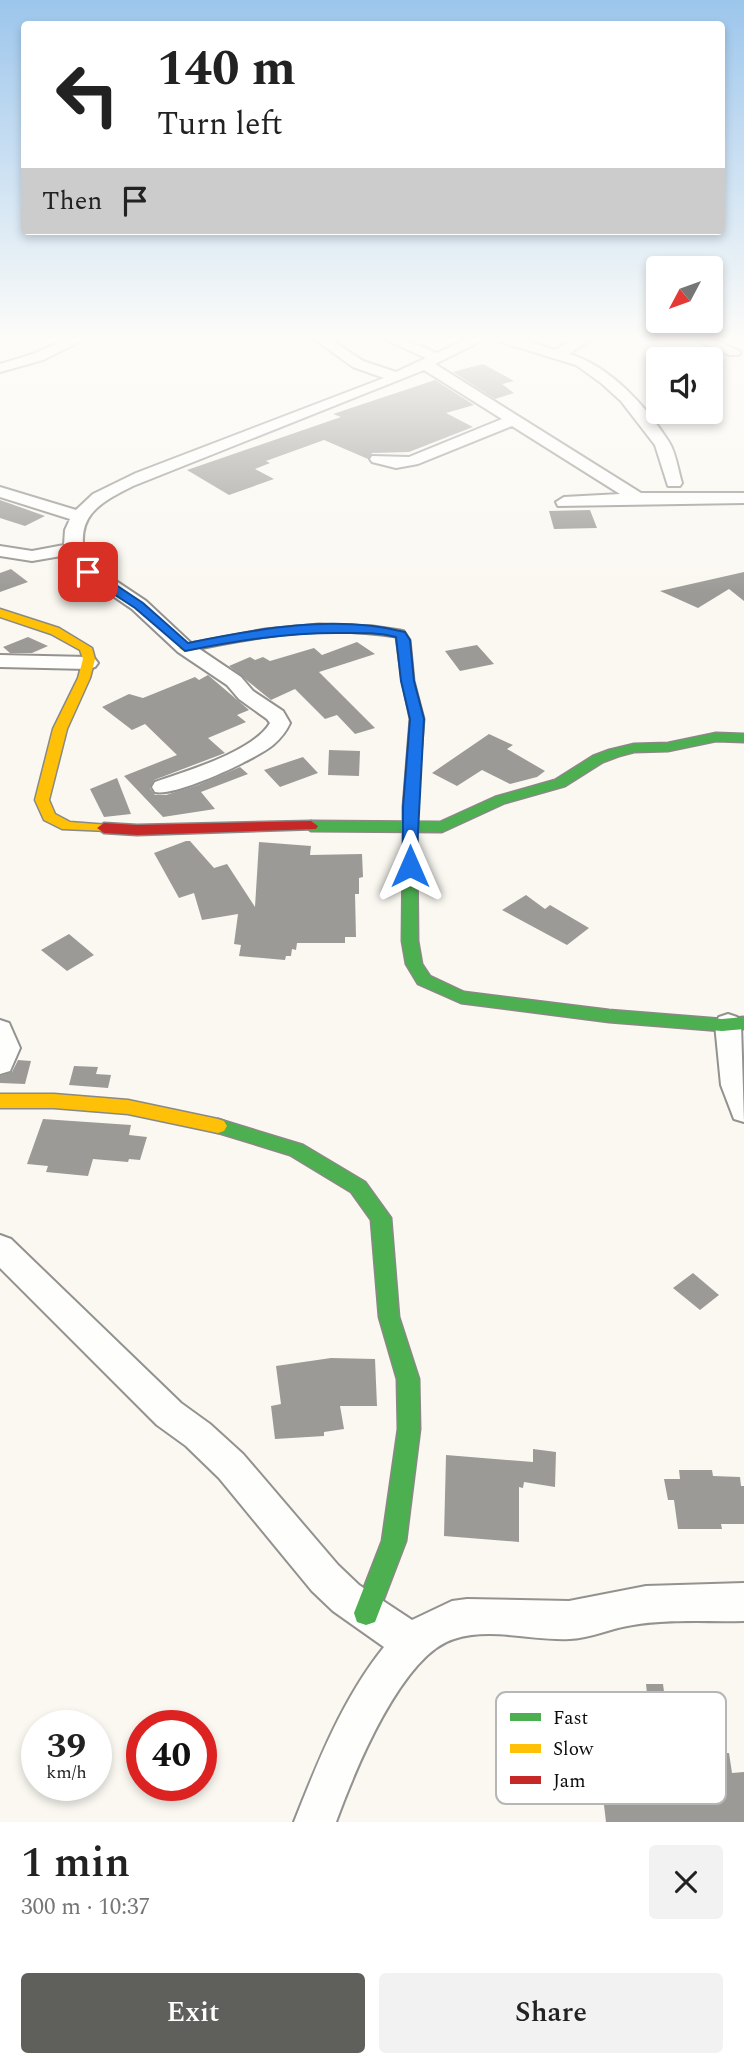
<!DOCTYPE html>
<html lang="en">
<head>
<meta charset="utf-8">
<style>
	:root { --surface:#fff; --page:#f2f2f2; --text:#222; --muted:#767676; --accent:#5f5f5c }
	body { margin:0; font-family:Spectral,serif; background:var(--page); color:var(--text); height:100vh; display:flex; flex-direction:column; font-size:26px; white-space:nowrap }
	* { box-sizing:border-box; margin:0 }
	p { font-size:23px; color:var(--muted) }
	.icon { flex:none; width:38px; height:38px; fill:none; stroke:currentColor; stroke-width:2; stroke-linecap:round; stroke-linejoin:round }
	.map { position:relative; height:1822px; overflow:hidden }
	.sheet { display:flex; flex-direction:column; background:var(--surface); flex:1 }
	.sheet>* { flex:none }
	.hud { position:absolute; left:21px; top:21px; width:704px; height:214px; border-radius:7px; box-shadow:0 4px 10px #0003; background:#fff; color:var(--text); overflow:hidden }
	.needle { width:46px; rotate:229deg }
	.buttons { position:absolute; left:646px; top:256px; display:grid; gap:14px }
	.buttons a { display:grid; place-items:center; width:77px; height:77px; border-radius:7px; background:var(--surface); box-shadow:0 4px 10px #0003; font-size:35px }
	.speed { position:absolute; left:21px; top:1710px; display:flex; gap:14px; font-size:35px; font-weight:700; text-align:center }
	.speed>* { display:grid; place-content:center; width:91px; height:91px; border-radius:50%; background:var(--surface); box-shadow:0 4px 10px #0003; line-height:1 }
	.speed small { font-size:18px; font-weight:400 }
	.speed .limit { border:10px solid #d22; background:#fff; color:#111 }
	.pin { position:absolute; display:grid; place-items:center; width:60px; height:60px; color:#fff; margin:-30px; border-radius:14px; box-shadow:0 4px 10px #0006 }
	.me { position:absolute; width:77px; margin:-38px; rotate:0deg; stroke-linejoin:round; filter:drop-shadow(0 0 5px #0008) }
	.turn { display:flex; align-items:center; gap:24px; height:147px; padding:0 21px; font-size:32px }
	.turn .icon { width:91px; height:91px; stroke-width:2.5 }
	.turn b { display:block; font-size:49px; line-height:60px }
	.then { display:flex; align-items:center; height:66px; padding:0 21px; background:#0003; gap:14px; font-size:26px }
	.round { display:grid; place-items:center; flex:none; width:74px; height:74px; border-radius:7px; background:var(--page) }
	.head { display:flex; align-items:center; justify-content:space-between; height:119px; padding:0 21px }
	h1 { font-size:42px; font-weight:600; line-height:52px }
	.action { display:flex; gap:14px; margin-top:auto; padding:14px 21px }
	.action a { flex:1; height:80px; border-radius:7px; background:var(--accent); color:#fff; font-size:28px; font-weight:600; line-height:80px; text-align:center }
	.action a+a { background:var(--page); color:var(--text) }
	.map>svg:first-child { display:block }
</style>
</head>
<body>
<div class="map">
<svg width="744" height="1822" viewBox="0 0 744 1822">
	<rect width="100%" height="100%" fill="#faf8f1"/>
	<path fill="#9c9a97" d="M 483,364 L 514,381 L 502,384 L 514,393 L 495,399 L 453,372 Z
		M 435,380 L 474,405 L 446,413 L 473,427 L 409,452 L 372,453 L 368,459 L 324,440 L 266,461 L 270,463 L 255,469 L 274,479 L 229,495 L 187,470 L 341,417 L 333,414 Z
		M 0,500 L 45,516 L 25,526 L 0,518 Z
		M 590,510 L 597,528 L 554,529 L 549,511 Z
		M 11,569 L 28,582 L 0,592 L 0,573 Z
		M 744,572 L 744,601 L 729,589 L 698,608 L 660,591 Z
		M 28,637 L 48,646 L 32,653 L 10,653 L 3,647 Z
		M 357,642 L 375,654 L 319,672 L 375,728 L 355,734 L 337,715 L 325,719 L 295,689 L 271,700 L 229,666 L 250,657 L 255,660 L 263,657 L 270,661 L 314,648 L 322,655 Z
		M 477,645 L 494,664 L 460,671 L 445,651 Z
		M 208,675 L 249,710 L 237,715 L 246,722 L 208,738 L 225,753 L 154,780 L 150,788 L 155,795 L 166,795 L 198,785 L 240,767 L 248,774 L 201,792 L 215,809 L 163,817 L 124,776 L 177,755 L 145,724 L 132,730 L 102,707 L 129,694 L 143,698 L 195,677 L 199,680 Z
		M 489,734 L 513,745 L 507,749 L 545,771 L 537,777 L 510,784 L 482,770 L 457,786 L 432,773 Z
		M 329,750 L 360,751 L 359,776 L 328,775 Z
		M 303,757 L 318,773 L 280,787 L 264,770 Z
		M 117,778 L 131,814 L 104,817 L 90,789 Z
		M 186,841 L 190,841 L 214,868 L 227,864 L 255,907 L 259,842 L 311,846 L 310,855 L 362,854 L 363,877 L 359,878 L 359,894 L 355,894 L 356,937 L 345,937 L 345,943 L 297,943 L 296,950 L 292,949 L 291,956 L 286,956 L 285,960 L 239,956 L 241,945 L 234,944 L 238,914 L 202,920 L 194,893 L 179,898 L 154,853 Z
		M 526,895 L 545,909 L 550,905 L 589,928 L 567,945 L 502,910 Z
		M 69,934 L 94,955 L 67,971 L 41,950 Z
		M 18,1060 L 31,1061 L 25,1084 L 0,1083 L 0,1076 L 12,1072 Z
		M 74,1066 L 98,1067 L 96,1074 L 111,1075 L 108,1088 L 69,1085 Z
		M 43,1119 L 131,1125 L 129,1135 L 147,1137 L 140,1160 L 129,1159 L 128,1162 L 93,1159 L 88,1176 L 46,1172 L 48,1166 L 27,1164 Z
		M 693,1273 L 719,1295 L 700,1310 L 673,1288 Z
		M 331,1358 L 375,1359 L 377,1406 L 340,1406 L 344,1429 L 324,1432 L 324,1436 L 275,1439 L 271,1406 L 281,1404 L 276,1366 Z
		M 533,1449 L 556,1452 L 555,1487 L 524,1482 L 523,1488 L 519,1487 L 519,1542 L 444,1536 L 446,1455 L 533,1462 Z
		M 679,1470 L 712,1470 L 713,1476 L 740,1477 L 741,1486 L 744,1486 L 744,1524 L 721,1524 L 722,1529 L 678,1529 L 674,1500 L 668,1500 L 664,1479 L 680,1479 Z
		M 646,1684 L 663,1684 L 667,1714 L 649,1714 Z
		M 662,1749 L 665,1770 L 700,1769 L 697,1753 L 729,1753 L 732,1773 L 744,1772 L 744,1822 L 606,1822 L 599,1763 L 622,1763 L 620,1750 Z"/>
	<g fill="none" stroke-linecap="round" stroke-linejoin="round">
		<g stroke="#93928f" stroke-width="4">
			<path id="street" d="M 67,339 L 85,339 L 43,360 L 0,372 L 0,364 L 33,354 Z
				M 314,339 L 330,339 L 363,361 L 396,372 L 426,358 L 384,339 L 403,339 L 437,353 L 467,339 L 485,339 L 435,364 L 641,493 L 744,493 L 744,503 L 558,506 L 556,502 L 564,497 L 620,494 L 512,426 L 418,464 L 396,468 L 372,462 L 370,459 L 372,456 L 409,457 L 502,419 L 424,370 L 133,486 C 97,504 74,517 86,561 L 146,601 L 192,644 L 241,677 L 253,691 L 283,711 L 290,723 C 286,732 281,738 273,745 C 256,759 176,797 155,792 L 152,787 L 155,782 C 186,771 253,752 270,723 L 267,719 L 239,699 L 227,685 L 178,652 L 132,609 L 72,568 L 67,555 L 32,561 L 0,556 L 0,546 L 32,551 L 64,545 L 65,530 L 70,519 L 0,497 L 0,487 L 76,510 L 93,494 L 136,473 L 384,378 L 353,367 Z
				M 499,339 L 520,339 L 555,350 L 574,339 L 591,339 L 569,354 C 610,366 646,406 669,442 C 676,453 678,470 682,483 L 680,486 L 668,486 L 655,445 L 621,401 L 601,383 L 576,365 L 501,342 Z
				M 694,339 L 713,339 L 741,352 L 739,355 L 729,355 Z
				M 0,655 L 88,657 L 95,659 L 98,663 L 95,667 L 88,669 L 0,667 Z
				M 728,1014 L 737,1017 L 741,1024 L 744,1122 L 734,1119 L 721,1085 L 715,1024 L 719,1017 Z
				M 0,1020 L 9,1023 L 20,1048 L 10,1071 L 0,1074 Z
				M 0,1235 L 11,1239 L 181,1403 L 210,1424 L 243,1454 L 338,1565 L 359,1585 L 412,1620 L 452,1601 L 467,1599 L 569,1601 L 646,1586 L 744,1583 L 744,1621 C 707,1622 669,1619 633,1625 C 611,1628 592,1638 570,1639 C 533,1641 491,1627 454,1639 C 401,1655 354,1773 336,1822 L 294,1822 C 318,1761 343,1698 384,1647 L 333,1611 L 312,1591 L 219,1478 L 186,1446 L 157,1425 L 0,1268 Z"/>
		</g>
		<g stroke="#8a8986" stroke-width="3">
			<path id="fast" d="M 716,733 L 744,734 L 744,742 L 716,741 L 668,751 L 634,752 L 619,756 L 603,762 L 565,786 L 505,803 L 442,832 L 311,831 L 304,826 L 311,821 L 440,822 L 495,797 L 555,780 L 593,756 L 609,750 L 634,744 L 668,743 Z
				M 410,843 L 417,848 L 418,941 L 422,964 L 430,976 L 464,992 L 609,1010 L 722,1019 L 744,1017 L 744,1029 L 722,1031 L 609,1022 L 461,1003 L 418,984 L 406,964 L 402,941 L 403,848 Z
				M 218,1119 L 303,1145 L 365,1182 L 391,1218 L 399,1317 L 419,1379 L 420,1429 L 406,1541 L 375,1622 L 366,1625 L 357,1622 L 354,1613 L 382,1541 L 398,1429 L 397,1379 L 379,1317 L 371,1220 L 351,1192 L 290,1155 L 212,1131 L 209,1126 L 212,1121 Z"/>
		</g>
		<g stroke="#8a8986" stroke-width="3">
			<path id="slow" d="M 0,609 L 59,628 L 92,648 L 95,659 L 90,678 L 67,729 L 49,800 L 55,814 L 70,822 L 109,825 L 111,828 L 109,831 L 62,829 L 44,820 L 35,800 L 53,729 L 78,678 L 83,659 L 80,650 L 51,634 L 0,617 Z
				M 319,624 L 373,626 L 400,630 L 404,631 L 410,640 L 414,681 L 424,719 L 417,807 L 417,848 L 415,851 L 410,853 L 403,848 L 403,807 L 410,719 L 402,681 L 396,637 C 324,625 255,637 185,652 L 179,648 L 185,644 L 265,629 Z
				M 0,1094 L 54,1094 L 128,1100 L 218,1119 L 224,1121 L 227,1126 L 224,1131 L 218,1133 L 128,1114 L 54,1108 L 0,1108 Z"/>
		</g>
		<g stroke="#8a8986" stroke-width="3">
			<path id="jam" d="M 311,821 L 318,826 L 316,829 L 137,835 L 104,833 L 97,828 L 104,823 L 137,825 Z"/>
		</g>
		<use href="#street" fill="#fefefd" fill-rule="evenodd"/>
		<use href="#fast" fill="#4caf50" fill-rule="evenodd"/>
		<use href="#slow" fill="#ffc107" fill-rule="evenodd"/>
		<use href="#jam" fill="#c62828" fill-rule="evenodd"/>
	</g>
	<linearGradient id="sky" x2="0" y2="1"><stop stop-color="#9cc6ec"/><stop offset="0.57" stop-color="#fdfcf9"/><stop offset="1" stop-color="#fdfcf9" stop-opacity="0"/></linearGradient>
	<rect width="744" height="594" fill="url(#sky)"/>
	<path fill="#1a73e8" stroke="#114b97" stroke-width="2" d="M 83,569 L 92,569 L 143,603 L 188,643 C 257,629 334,614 405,632 L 410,640 L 414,681 L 424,719 L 416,870 L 405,870 L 403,866 L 403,807 L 410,719 L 401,681 L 396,637 C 376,632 357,633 336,633 C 284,633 236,641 185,651 L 135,608 L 83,574 Z"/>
	<rect x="496" y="1692" width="230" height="112" rx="10" fill="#fff" stroke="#b6b6b6" stroke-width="2"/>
	<rect x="510" y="1713" width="31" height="8" fill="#4caf50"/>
	<rect x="510" y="1744" width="31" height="9" fill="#ffc107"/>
	<rect x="510" y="1776" width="31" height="8" fill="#c62828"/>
	<g font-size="19" fill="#0c0c0c">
		<text x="553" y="1724">Fast</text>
		<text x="553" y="1755">Slow</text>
		<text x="553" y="1787">Jam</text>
	</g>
</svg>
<div class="buttons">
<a><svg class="needle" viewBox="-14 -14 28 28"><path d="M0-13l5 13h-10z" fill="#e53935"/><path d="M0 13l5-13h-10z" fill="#767676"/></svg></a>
<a><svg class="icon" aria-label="sound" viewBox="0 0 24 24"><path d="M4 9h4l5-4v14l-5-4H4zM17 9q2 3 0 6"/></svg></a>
</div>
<div class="speed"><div>39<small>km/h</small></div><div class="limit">40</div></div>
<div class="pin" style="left:88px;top:572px;background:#d93025"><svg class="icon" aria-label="arrive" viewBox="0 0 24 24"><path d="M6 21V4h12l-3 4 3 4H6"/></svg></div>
<svg class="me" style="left:410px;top:866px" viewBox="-20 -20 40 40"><path d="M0-17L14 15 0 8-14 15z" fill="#1a73e8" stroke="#fff" stroke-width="4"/></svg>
<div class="hud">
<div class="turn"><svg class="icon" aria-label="left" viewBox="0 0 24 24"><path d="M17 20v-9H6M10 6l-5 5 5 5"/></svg><div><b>140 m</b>Turn left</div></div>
<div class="then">Then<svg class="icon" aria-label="arrive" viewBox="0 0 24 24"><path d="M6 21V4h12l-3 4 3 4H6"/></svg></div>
</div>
</div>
<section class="sheet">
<div class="head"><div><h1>1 min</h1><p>300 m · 10:37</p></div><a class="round"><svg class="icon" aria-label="close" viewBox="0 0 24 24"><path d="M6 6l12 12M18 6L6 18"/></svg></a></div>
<div class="action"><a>Exit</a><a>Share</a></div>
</section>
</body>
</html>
